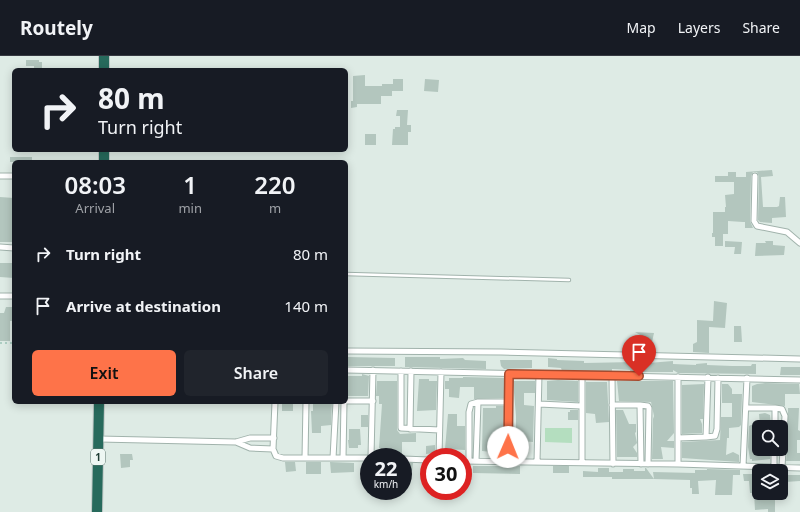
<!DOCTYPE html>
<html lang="en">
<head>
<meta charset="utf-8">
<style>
	:root { --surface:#171b24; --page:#20242c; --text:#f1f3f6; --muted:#9ea1a6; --line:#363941; --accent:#fe7349 }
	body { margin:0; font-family:"Noto Sans",sans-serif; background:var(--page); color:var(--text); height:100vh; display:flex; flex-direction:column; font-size:15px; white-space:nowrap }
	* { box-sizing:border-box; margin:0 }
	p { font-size:13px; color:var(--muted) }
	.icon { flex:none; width:22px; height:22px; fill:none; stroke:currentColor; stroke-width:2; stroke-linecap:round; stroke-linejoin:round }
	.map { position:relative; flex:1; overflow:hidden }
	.details { position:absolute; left:12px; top:104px; width:336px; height:244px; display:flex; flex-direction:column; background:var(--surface); border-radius:6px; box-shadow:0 2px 10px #0003 }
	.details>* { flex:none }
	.banner { position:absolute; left:12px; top:12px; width:336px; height:84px; border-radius:6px; box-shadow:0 2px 10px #0003; background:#171b24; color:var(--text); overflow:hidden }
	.fabs { position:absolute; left:752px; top:364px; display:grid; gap:8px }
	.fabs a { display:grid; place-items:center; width:36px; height:36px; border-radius:6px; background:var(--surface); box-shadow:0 2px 10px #0003; font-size:20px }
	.speed { position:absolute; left:360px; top:392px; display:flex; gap:8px; font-size:20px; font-weight:700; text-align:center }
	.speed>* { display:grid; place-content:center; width:52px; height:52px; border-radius:50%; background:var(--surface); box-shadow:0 2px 10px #0003; line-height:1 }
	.speed small { font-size:10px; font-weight:400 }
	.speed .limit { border:6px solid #d22; background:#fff; color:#111 }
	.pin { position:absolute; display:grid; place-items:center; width:34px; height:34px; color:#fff; margin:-41px -17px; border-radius:50% 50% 50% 0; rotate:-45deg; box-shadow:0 0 4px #0007 }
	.pin .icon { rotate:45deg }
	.me { position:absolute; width:44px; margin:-22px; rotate:1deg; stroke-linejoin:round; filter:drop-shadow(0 0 3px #0008) }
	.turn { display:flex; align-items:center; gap:14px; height:84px; padding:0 20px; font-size:18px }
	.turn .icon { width:52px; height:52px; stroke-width:2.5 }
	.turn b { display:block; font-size:28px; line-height:34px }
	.eta { display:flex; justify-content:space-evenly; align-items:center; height:68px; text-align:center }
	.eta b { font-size:24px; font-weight:600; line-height:28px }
	.cta { display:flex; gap:8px; margin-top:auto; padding:8px 20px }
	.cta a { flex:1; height:46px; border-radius:6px; background:var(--accent); color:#111; font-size:16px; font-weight:600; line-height:46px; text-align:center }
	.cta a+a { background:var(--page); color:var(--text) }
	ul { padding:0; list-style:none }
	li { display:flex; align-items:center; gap:12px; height:52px; padding:0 20px }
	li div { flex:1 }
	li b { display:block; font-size:15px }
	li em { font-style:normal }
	header { display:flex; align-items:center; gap:24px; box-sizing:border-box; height:56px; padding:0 20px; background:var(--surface); border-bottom:1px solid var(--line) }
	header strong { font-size:19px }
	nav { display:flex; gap:22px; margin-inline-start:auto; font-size:14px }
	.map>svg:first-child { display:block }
</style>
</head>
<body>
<header>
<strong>Routely</strong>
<nav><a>Map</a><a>Layers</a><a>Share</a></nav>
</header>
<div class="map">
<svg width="800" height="456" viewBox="0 0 800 456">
	<rect width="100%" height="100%" fill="#deebe5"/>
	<path fill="#b4debf" d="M 545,372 L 572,372 L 572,387 L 545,386 Z"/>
	<path fill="#b3c6be" d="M 26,4 L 39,4 L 39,6 L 42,6 L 42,13 L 34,13 L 34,10 L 26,10 Z
		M 365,19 L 365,30 L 382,30 L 382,28 L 393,28 L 393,23 L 403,23 L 403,35 L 392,35 L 392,40 L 381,40 L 381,48 L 357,48 L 357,51 L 351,52 L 351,45 L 353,45 L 353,20 Z
		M 425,23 L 439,24 L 438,36 L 424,35 Z
		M 397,54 L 408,54 L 407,69 L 411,69 L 411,76 L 408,76 L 408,89 L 392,89 L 393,73 L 395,73 L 395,71 L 400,71 L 400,60 L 396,60 Z
		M 365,78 L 376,78 L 376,89 L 365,89 Z
		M 10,101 L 32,101 L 32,106 L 10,106 Z
		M 772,114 L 773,120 L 761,121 L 763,151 L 777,151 L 779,150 L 780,141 L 785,141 L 786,161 L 772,162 L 772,167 L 760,166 L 758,164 L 759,120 L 757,116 L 753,116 L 751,120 L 750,165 L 753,172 L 745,172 L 745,166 L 743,166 L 728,165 L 728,178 L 723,178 L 723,190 L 715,190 L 715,181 L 712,181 L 712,177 L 713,177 L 713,156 L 725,156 L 725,151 L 726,151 L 725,139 L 734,138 L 734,126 L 715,126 L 715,120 L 728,120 L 728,116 L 736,116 L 736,121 L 746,121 L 746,116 Z
		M 0,141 L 14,142 L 14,186 L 0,186 Z
		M 725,185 L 742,186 L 741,198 L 734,198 L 735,191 L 725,191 Z
		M 765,185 L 773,185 L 773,189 L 785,190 L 784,199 L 755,200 L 756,187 L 766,187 Z
		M 0,207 L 14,207 L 14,222 L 0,221 Z
		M 714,245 L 727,247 L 725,272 L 709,271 L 709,297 L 693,296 L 693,288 L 697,286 L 697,264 L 713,265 Z
		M 6,251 L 12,251 L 12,253 L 14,253 L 14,265 L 10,265 L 10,285 L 0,285 L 0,257 L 4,257 Z
		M 734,270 L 741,270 L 742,286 L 734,286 Z
		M 635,276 L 654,277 L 652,286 Z
		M 348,301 L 395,302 L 395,310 L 348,310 Z
		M 405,301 L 440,301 L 440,303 L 463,302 L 465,304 L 486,305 L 486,313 L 405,311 Z
		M 548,302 L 557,303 L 557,304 L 584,305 L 584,307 L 635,306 L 636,308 L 673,305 L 673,308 L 696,309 L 696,308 L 707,307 L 707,309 L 732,310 L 751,310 L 752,308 L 756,308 L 756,318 L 678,317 L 673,314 L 673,316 L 630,316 L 630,314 L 612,313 L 612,315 L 562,315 L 561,312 L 548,311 Z
		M 500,304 L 532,304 L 532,312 L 504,313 L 501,310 Z
		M 781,311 L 800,311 L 800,319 L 780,319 Z
		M 362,318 L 369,320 L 368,340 L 346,340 L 346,320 L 362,320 Z
		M 463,321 L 505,322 L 504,342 L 474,343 L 474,331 L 460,331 L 459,342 L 449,341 L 449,333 L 445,333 L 445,325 L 449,325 L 449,322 L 463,322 Z
		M 419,323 L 429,323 L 429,325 L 437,325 L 436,354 L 417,355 Z
		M 558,324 L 578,325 L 578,346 L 547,344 L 547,325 Z
		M 377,325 L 397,325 L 397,374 L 400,378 L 416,377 L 416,386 L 402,386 L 402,398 L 383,397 L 380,396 L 381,392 L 379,392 L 382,348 L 379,348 L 379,340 L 376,340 Z
		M 513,325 L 535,325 L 535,337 L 524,337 L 524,349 L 534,350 L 533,386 L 511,384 L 512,375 L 516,375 L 516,360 Z
		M 617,325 L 673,325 L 674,377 L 667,385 L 674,385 L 674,392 L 661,391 L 663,403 L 652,403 L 653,363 L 654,360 L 651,346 L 619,345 Z
		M 586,326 L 607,326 L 609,366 L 596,367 L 595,358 L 586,357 Z
		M 765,327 L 799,328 L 800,338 L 785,338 L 785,350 L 752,346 L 752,330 L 757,328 Z
		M 704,328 L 703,363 L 700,363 L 702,368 L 702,377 L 682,378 L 682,329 Z
		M 722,328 L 728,328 L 732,333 L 732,338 L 742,338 L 741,369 L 739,371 L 729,372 L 729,382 L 727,382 L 726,399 L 733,396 L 739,399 L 739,406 L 682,402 L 682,386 L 720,384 L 721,361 L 732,361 L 732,347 L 722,347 Z
		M 282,346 L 293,346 L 293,355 L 282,355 Z
		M 313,346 L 332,346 L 331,369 L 321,370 L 321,377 L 312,377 L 311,355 L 313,355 Z
		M 496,350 L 504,350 L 503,397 L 482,395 L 483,352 L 496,352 Z
		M 788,352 L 799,352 L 798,374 L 800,375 L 800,384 L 797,384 L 797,397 L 800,397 L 800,405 L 786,405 L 788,386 Z
		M 570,354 L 578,354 L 578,364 L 568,364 L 568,356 L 570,356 Z
		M 616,354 L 623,354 L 629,368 L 636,368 L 636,376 L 635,377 L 637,387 L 633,391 L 637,397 L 637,401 L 617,401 Z
		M 765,357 L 770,359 L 771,368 L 760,369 L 759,358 Z
		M 448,358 L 457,358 L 457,370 L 465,370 L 465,394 L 445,393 Z
		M 361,359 L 368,359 L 368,371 L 361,371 Z
		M 751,369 L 759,370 L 759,393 L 770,393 L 770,403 L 752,405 L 752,403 L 750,403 L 748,391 L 749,370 Z
		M 349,373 L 360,373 L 361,389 L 358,389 L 358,392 L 349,392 L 348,384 L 349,384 Z
		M 435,389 L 435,397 L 426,398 L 426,390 Z
		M 120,398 L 132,398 L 133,404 L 130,404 L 130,411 L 121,412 Z
		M 285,406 L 295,406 L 296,415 L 286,416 Z
		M 306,406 L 321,406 L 321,418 L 306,418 Z
		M 330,406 L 354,407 L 354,416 L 331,417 Z
		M 403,407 L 413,407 L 412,415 L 403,415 Z
		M 473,410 L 520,410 L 520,418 L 473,417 Z
		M 553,410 L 569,410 L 569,417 L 553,417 Z
		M 463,412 L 472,413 L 472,421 L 463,420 Z
		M 598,412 L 609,412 L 609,416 L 623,416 L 623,413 L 634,413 L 634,415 L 645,415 L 645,412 L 646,412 L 654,423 L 612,423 L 612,421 L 583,421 L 583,415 L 598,416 Z
		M 707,413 L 740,414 L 740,419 L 733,419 L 732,439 L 715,439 L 716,424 L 698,425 L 699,438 L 692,438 L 692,432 L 690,432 L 690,424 L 654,423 L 653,416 L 695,417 L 695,414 L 707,414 Z
		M 743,418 L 759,418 L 759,425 L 757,425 L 758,437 L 757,437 L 778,437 L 778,444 L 775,444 L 775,456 L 768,456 L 768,453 L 755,454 L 754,437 L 750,437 L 749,425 L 744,425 Z
		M 785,419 L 800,419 L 800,425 L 785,426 Z"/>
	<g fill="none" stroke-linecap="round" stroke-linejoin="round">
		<g stroke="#a1b3ac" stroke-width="4.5">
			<path id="lane" d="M 346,218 L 569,224"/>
		</g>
		<g stroke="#a1b3ac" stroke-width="7">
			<path id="street" d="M 0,120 L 14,120
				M 755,120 L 754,165 L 757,170 L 787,176 L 800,187
				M 0,191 L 14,192
				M 0,240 L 14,240
				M 346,295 L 501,296 L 800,303
				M 346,314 L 800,324
				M 401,315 L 401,372 L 439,374
				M 582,319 L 582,406
				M 612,320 L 613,408
				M 346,345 L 373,345
				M 275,346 L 273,393 L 276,400 L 283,402 L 369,402
				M 539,348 L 581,350
				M 612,349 L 640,349 L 641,408
				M 640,349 L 648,350 L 649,352 L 648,408
				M 746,352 L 775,352 L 775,371
				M 775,352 L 782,353 L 785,360 L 782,411
				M 410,373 L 411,315
				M 706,381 L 715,380 L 717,373 L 718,322
				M 678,382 L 706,381 L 708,321
				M 99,383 L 236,386 L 250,382 L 274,382
				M 236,386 L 250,392 L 273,393
				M 371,401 L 373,314
				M 439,401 L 441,316
				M 305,402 L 306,346
				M 333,402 L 336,346
				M 343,402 L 344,346
				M 403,403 L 429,404
				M 463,405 L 678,408 L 800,412
				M 469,405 L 469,356 L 471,348 L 478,346 L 509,346
				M 476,405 L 478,346
				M 507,405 L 509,317
				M 537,406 L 539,318
				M 678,408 L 678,321
				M 743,410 L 747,322
				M 774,411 L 774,393"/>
		</g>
		<g stroke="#c0c8c6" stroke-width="12">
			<path id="highway" d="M 104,0 L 104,14
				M 104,94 L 104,106
				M 97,456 L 99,346"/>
		</g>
		<path stroke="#7bb1a0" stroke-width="1" stroke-dasharray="2 3" stroke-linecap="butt" d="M 0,287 L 14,287"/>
		<use href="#lane" stroke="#fff" stroke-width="2.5"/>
		<use href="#street" stroke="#fff" stroke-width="5"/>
		<use href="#highway" stroke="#276a5c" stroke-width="10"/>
	</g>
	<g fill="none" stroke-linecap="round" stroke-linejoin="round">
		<g stroke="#a54b2f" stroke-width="10">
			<path id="route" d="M 508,391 L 509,318 L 639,320"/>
		</g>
		<use href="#route" stroke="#fe7349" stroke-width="7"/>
	</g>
	<g text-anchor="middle" stroke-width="4" stroke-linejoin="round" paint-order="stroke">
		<rect fill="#eef7f3" stroke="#5c746d" stroke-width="1" x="91" y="393" width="14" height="16" rx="3"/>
		<g font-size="10" font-weight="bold" fill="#1e3c33">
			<text x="98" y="405">1</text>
		</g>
	</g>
</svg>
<div class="fabs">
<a><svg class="icon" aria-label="search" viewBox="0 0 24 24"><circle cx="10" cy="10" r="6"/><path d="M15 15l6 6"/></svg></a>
<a><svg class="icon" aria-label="layers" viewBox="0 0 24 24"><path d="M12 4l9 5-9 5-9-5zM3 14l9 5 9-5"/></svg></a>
</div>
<div class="speed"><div>22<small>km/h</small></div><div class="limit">30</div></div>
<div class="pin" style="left:639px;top:320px;background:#d93025"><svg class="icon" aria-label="arrive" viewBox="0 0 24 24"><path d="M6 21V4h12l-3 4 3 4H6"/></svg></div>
<svg class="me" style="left:508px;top:391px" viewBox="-20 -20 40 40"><circle r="19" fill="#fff"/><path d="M0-13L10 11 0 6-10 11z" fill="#fe7349"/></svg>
<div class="banner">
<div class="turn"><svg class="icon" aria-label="right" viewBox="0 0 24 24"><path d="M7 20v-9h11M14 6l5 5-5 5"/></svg><div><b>80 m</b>Turn right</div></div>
</div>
<section class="details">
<div class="eta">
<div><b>08:03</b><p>Arrival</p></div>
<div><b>1</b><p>min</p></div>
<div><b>220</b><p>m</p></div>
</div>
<ul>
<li><svg class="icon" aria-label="right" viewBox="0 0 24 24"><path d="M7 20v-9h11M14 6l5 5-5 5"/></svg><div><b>Turn right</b></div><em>80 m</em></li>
<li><svg class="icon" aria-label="arrive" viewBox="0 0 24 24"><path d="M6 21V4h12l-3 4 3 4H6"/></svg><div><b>Arrive at destination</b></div><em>140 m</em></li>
</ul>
<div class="cta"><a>Exit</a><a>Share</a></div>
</section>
</div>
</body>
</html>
